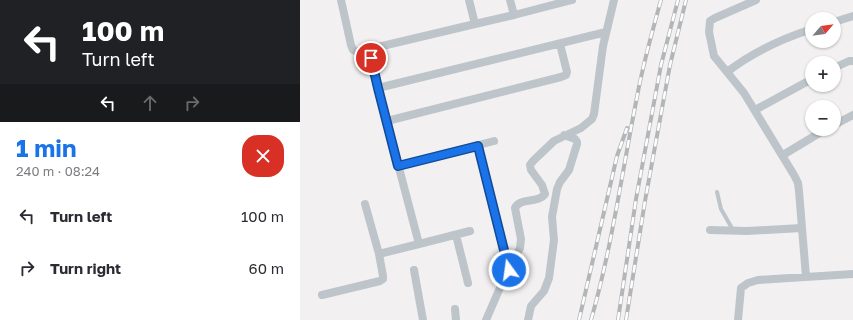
<!DOCTYPE html>
<html lang="en">
<head>
<meta charset="utf-8">
<style>
	:root { --surface:#fff; --page:#f7f7f7; --text:#2b2b33; --muted:#7c7c81; --accent:#1a73e8 }
	body { margin:0; font-family:"Golos Text",sans-serif; background:var(--page); color:var(--text); height:100vh; display:flex; flex-direction:column; font-size:15px; white-space:nowrap }
	* { box-sizing:border-box; margin:0 }
	p { font-size:13px; color:var(--muted) }
	.icon { flex:none; width:22px; height:22px; fill:none; stroke:currentColor; stroke-width:2; stroke-linecap:round; stroke-linejoin:round }
	.map { position:relative; flex:1; overflow:hidden }
	.details { display:flex; flex-direction:column; background:var(--surface); width:300px }
	.details>* { flex:none }
	.top-card { background:#202124; color:#fff; overflow:hidden }
	.needle { width:26px; rotate:62deg }
	.controls { position:absolute; left:505px; top:12px; display:grid; gap:8px }
	.controls a { display:grid; place-items:center; width:36px; height:36px; border-radius:50%; background:var(--surface); box-shadow:0 1px 3px #0004; font-size:20px }
	.pin { position:absolute; display:grid; place-items:center; width:34px; height:34px; color:#fff; margin:-17px; border:2px solid #fff; border-radius:50%; box-shadow:0 1px 4px #0007 }
	.me { position:absolute; width:44px; margin:-22px; rotate:346deg; stroke-linejoin:round; filter:drop-shadow(0 0 3px #0008) }
	.turn { display:flex; align-items:center; gap:14px; height:84px; padding:0 16px; font-size:18px }
	.turn .icon { width:52px; height:52px; stroke-width:2.5 }
	.turn b { display:block; font-size:28px; line-height:34px }
	.lanes { display:flex; align-items:center; height:38px; padding:0 16px; background:#0003; justify-content:center; gap:20px; direction:ltr }
	.lanes .off { opacity:.35 }
	.round { display:grid; place-items:center; flex:none; width:42px; height:42px; border-radius:16px; background:var(--page) }
	.overview { display:flex; align-items:center; justify-content:space-between; height:68px; padding:0 16px }
	h1 { font-size:24px; font-weight:700; line-height:30px; color:var(--accent) }
	ul { padding:0; list-style:none }
	li { display:flex; align-items:center; gap:12px; height:52px; padding:0 16px }
	li div { flex:1 }
	li b { display:block; font-size:15px }
	li em { font-style:normal }
	main { display:flex; flex:1; min-height:0 }
	.map>svg:first-child { display:block }
</style>
</head>
<body>
<main>
<section class="details">
<div class="top-card">
<div class="turn"><svg class="icon" aria-label="left" viewBox="0 0 24 24"><path d="M17 20v-9H6M10 6l-5 5 5 5"/></svg><div><b>100 m</b>Turn left</div></div>
<div class="lanes"><svg class="icon" aria-label="left" viewBox="0 0 24 24"><path d="M17 20v-9H6M10 6l-5 5 5 5"/></svg><svg class="icon off" aria-label="ahead" viewBox="0 0 24 24"><path d="M12 20V5M6 11l6-6 6 6"/></svg><svg class="icon off" aria-label="right" viewBox="0 0 24 24"><path d="M7 20v-9h11M14 6l5 5-5 5"/></svg></div>
</div>
<div class="overview"><div><h1>1 min</h1><p>240 m · 08:24</p></div><a class="round" style="background:#d93025;color:#fff"><svg class="icon" aria-label="close" viewBox="0 0 24 24"><path d="M6 6l12 12M18 6L6 18"/></svg></a></div>
<ul>
<li><svg class="icon" aria-label="left" viewBox="0 0 24 24"><path d="M17 20v-9H6M10 6l-5 5 5 5"/></svg><div><b>Turn left</b></div><em>100 m</em></li>
<li><svg class="icon" aria-label="right" viewBox="0 0 24 24"><path d="M7 20v-9h11M14 6l5 5-5 5"/></svg><div><b>Turn right</b></div><em>60 m</em></li>
</ul>
</section>
<div class="map">
<svg width="553" height="320" viewBox="0 0 553 320">
	<rect width="100%" height="100%" fill="#f2f0f0"/>
	<g fill="none" stroke-linecap="round" stroke-linejoin="round">
		<path stroke="#bdc5cb" stroke-width="4" d="M 417,192 L 421,209 L 433,230"/>
		<path stroke="#bdc5cb" stroke-width="8" d="M 41,0 L 51,45 L 53,50 L 57,52 L 175,24
			M 169,0 L 175,24 L 214,15
			M 210,0 L 214,15 L 272,0
			M 456,0 L 415,18 L 410,21 L 409,32 L 414,56 L 444,93 L 494,175 L 498,183 L 499,191 L 506,277
			M 534,22 L 553,16
			M 534,68 L 549,61 L 553,61
			M 427,72 C 453,52 481,39 512,29
			M 78,88 L 306,32
			M 455,110 L 512,79
			M 87,121 L 261,77 L 266,75 L 267,72 L 260,44
			M 534,125 L 553,115
			M 178,145 L 209,270
			M 483,155 L 526,129
			M 99,166 L 194,141
			M 65,204 L 79,254 L 119,244 L 78,88 L 69,49
			M 410,230 L 447,231 L 502,228
			M 156,235 L 168,283
			M 119,244 L 170,231
			M 114,270 L 123,320
			M 22,295 L 80,281 L 83,279 L 83,276 L 79,254
			M 155,309 L 156,320
			M 186,320 L 199,290 L 220,248 L 221,239 L 215,208 C 220,197 238,204 245,194 L 242,185 L 231,170 L 230,165 L 233,161 L 254,141 L 281,128 L 292,119 L 294,114 L 303,46 L 314,0
			M 228,320 L 231,306 L 244,291 L 249,278 L 254,240 L 252,217 L 257,189 L 260,182 L 269,170 L 277,144 L 277,142 L 275,139 L 264,135
			M 438,320 L 441,288 L 448,283 L 458,280 L 553,274"/>
		<g stroke="#b3b6b9" stroke-width="4">
			<path id="rail" d="M 279,320 L 317,156 L 327,128
				M 291,320 C 312,247 322,172 337,97 C 343,64 352,32 361,0
				M 318,320 L 336,199 L 361,65 L 378,0
				M 326,320 L 345,201 L 370,65 L 386,0"/>
		</g>
		<use href="#rail" stroke="#fff" stroke-width="2.5" stroke-dasharray="8" stroke-linecap="butt"/>
	</g>
	<g fill="none" stroke-linecap="round" stroke-linejoin="round">
		<g stroke="#114b97" stroke-width="10">
			<path id="route" d="M 71,58 L 78,88 L 98,166 L 178,146 L 209,270"/>
		</g>
		<use href="#route" stroke="#1a73e8" stroke-width="7"/>
	</g>
</svg>
<div class="controls">
<a><svg class="needle" viewBox="-14 -14 28 28"><path d="M0-13l5 13h-10z" fill="#e53935"/><path d="M0 13l5-13h-10z" fill="#7c7c81"/></svg></a>
<a>+</a>
<a>−</a>
</div>
<div class="pin" style="left:71px;top:58px;background:#d93025"><svg class="icon" aria-label="arrive" viewBox="0 0 24 24"><path d="M6 21V4h12l-3 4 3 4H6"/></svg></div>
<svg class="me" style="left:209px;top:270px" viewBox="-20 -20 40 40"><circle r="17" fill="#1a73e8" stroke="#fff" stroke-width="3"/><path d="M0-11L8 9 0 5-8 9z" fill="#fff"/></svg>
</div>
</main>
</body>
</html>
